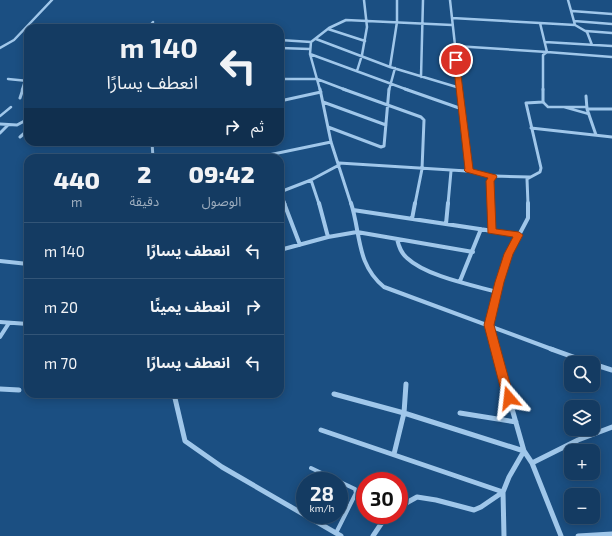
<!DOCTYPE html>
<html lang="ar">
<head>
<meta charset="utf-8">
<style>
	:root { --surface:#143b62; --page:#21466b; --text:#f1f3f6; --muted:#9dadbe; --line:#357 }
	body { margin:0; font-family:"Exo 2","Noto Sans Arabic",sans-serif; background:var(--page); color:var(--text); direction:rtl; height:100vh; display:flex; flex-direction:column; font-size:15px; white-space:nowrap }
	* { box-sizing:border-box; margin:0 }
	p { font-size:13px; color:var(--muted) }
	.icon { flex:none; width:22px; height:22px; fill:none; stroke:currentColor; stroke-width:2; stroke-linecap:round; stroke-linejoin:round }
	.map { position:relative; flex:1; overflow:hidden; direction:ltr }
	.sheet { position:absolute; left:24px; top:154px; width:260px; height:244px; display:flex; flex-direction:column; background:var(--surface); border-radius:12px; box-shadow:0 2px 10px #0003,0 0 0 1px var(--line); direction:rtl }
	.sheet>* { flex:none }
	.top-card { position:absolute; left:24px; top:24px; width:260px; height:122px; border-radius:12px; box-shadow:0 2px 10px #0003,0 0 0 1px var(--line); direction:rtl; background:#143b62; color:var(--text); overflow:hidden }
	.tools { position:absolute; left:564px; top:356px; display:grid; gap:8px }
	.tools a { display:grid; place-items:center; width:36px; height:36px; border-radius:8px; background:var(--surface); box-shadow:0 2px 10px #0003,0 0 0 1px var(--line); font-size:20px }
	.speed { position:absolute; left:296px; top:472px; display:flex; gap:8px; font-size:20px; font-weight:700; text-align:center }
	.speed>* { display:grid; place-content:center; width:52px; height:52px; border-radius:50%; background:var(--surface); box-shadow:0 2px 10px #0003,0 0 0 1px var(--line); line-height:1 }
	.speed small { font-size:10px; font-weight:400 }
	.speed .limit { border:6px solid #d22; background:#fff; color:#111 }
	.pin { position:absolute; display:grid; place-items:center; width:34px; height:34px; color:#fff; margin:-17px; border:2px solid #fff; border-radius:50%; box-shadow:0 1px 4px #0007 }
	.me { position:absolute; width:44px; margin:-22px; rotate:343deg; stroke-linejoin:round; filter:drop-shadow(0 0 3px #0008) }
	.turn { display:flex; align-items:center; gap:14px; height:84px; padding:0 20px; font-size:18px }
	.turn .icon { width:52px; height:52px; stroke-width:2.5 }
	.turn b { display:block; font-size:28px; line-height:34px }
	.then { display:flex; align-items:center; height:38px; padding:0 20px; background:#0003; gap:8px; font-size:15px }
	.eta { display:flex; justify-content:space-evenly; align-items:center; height:68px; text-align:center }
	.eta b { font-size:24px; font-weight:800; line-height:28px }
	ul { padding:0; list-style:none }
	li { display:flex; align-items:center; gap:12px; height:56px; padding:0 20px; border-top:1px solid var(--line) }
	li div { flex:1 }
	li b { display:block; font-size:15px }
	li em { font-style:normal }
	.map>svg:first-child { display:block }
</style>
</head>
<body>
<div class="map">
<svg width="612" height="536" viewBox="0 0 612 536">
	<rect width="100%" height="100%" fill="#1b4f82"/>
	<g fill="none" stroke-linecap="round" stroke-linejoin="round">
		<path stroke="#a0c7ea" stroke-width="2.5" d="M 543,102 L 548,107 L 587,107
			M 564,107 L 589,114
			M 0,116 L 11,107"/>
		<path stroke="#a0c7ea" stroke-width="4" d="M 311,468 L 355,489 L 356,493 L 336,533"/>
		<path stroke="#a0c7ea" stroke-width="2.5" d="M 450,0 L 460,90
			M 568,0 L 575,25 L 540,23 L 547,52 L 612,57
			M 572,11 L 612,14
			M 452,18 L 540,23
			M 574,21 L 612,24
			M 575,25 L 587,32 L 592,45
			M 148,28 L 153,22
			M 328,29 L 365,41
			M 586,31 L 612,33
			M 316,39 L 390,67 L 460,88
			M 280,40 L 311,42
			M 545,42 L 612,46
			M 455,46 L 547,52 L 543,55 L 543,90
			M 0,48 L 14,40 L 52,0
			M 280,48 L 310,49
			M 310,54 L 408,90
			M 390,67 L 397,22 L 397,0
			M 357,71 L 362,55 L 367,27 L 364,0
			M 421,77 L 423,0
			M 8,79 L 28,81
			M 280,79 L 317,79 L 346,90
			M 22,90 L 25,81
			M 320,90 L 310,54 L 311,42 L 329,28 L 346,20 L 452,25
			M 389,90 L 395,68"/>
		<path stroke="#a0c7ea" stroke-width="3" d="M 320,89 L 331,142 L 351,204
			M 343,89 L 421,117 L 424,120 L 422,169 L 415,204
			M 405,89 L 462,109 L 460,89
			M 586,96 L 587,109 L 596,135
			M 20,98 L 23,89
			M 280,101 L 321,92
			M 323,102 L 386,125
			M 587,109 L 612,109
			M 0,124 L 17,125 L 28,119
			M 328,127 L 381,147 L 384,146 L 389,89
			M 531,128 L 612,137
			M 0,133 L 8,125
			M 20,137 L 28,130
			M 152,142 L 153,158
			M 39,143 L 41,142
			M 254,158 L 331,142
			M 339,163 L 467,171 L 469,169 L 462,109
			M 468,170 L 493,177
			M 311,180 L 319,204
			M 280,191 L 285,204
			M 280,192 L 311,180 L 339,165
			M 448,204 L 451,171
			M 490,204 L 490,181 L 494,176 L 530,177
			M 528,204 L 527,179 L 540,172 L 541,168 L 526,103 L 543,102 L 543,89"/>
		<path stroke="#a0c7ea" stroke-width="4" d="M 284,203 L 300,245
			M 319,203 L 328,237
			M 351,203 C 361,234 356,264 384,287 L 554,350
			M 490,203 L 491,231
			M 353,210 L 519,235
			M 412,219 L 415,203
			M 446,224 L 448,203
			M 397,239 C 399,247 401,253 407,258 C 426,276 472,285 497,292
			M 280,250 L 328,237 L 357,232 L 473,252
			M 0,261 L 28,264
			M 460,281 L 481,229
			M 0,322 L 28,324
			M 0,337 L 9,323
			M 496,350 L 489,325 L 497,292 L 509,254 L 528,218 L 528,203"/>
		<path stroke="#a0c7ea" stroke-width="5" d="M 495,349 L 524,451 L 532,463 L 561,536
			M 551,349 L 590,363
			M 593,364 L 612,370
			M 0,389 L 19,390
			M 174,394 L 185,441 L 222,467 L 341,536
			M 334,394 L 404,413 L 524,451 L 509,477 L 503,492 L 481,507 L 474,510 L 436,500 L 417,497 L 399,507
			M 460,413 L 516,422
			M 321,430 L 503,492 L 504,536
			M 394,454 L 404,413 L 406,384
			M 532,463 L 578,440 L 612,427
			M 373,536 L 387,515
			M 578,536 L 612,534"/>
	</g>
	<path fill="#ea580c" stroke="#983908" d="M 456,58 L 459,60 L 473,169 L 496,175 L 497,177 L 494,181 L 496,229 L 519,232 L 523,235 L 513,254 L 504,282 L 494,325 L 514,398 L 513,402 L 509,403 L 505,402 L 503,398 L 484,325 L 495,282 L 504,254 L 513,237 L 488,233 L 486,181 L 488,178 L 466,172 L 464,170 L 465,169 L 453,60 Z"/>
</svg>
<div class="tools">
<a><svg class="icon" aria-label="search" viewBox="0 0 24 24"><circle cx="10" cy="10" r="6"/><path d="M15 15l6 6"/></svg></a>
<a><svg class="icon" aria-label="layers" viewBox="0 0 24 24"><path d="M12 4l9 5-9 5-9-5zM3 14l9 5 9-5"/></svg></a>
<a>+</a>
<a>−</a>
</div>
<div class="speed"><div>28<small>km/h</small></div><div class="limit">30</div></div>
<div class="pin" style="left:456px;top:60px;background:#d93025"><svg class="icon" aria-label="arrive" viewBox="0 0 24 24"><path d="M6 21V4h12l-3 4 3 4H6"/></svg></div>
<svg class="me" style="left:509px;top:398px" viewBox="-20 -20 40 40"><path d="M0-17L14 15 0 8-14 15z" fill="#ea580c" stroke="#fff" stroke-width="4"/></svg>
<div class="top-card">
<div class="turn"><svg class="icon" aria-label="left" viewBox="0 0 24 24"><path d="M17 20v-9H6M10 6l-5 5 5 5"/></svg><div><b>140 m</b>انعطف يسارًا</div></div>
<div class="then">ثم<svg class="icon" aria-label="right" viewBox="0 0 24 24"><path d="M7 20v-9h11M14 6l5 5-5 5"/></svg></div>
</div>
<section class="sheet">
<div class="eta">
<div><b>09:42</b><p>الوصول</p></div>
<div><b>2</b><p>دقيقة</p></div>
<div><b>440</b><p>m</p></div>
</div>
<ul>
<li><svg class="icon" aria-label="left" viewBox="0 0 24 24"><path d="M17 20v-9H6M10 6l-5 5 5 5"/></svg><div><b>انعطف يسارًا</b></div><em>140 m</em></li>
<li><svg class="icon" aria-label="right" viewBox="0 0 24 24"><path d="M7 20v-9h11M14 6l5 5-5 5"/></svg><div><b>انعطف يمينًا</b></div><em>20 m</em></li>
<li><svg class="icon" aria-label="left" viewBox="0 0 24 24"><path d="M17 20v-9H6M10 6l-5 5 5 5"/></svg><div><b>انعطف يسارًا</b></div><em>70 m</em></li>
</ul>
</section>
</div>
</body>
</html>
